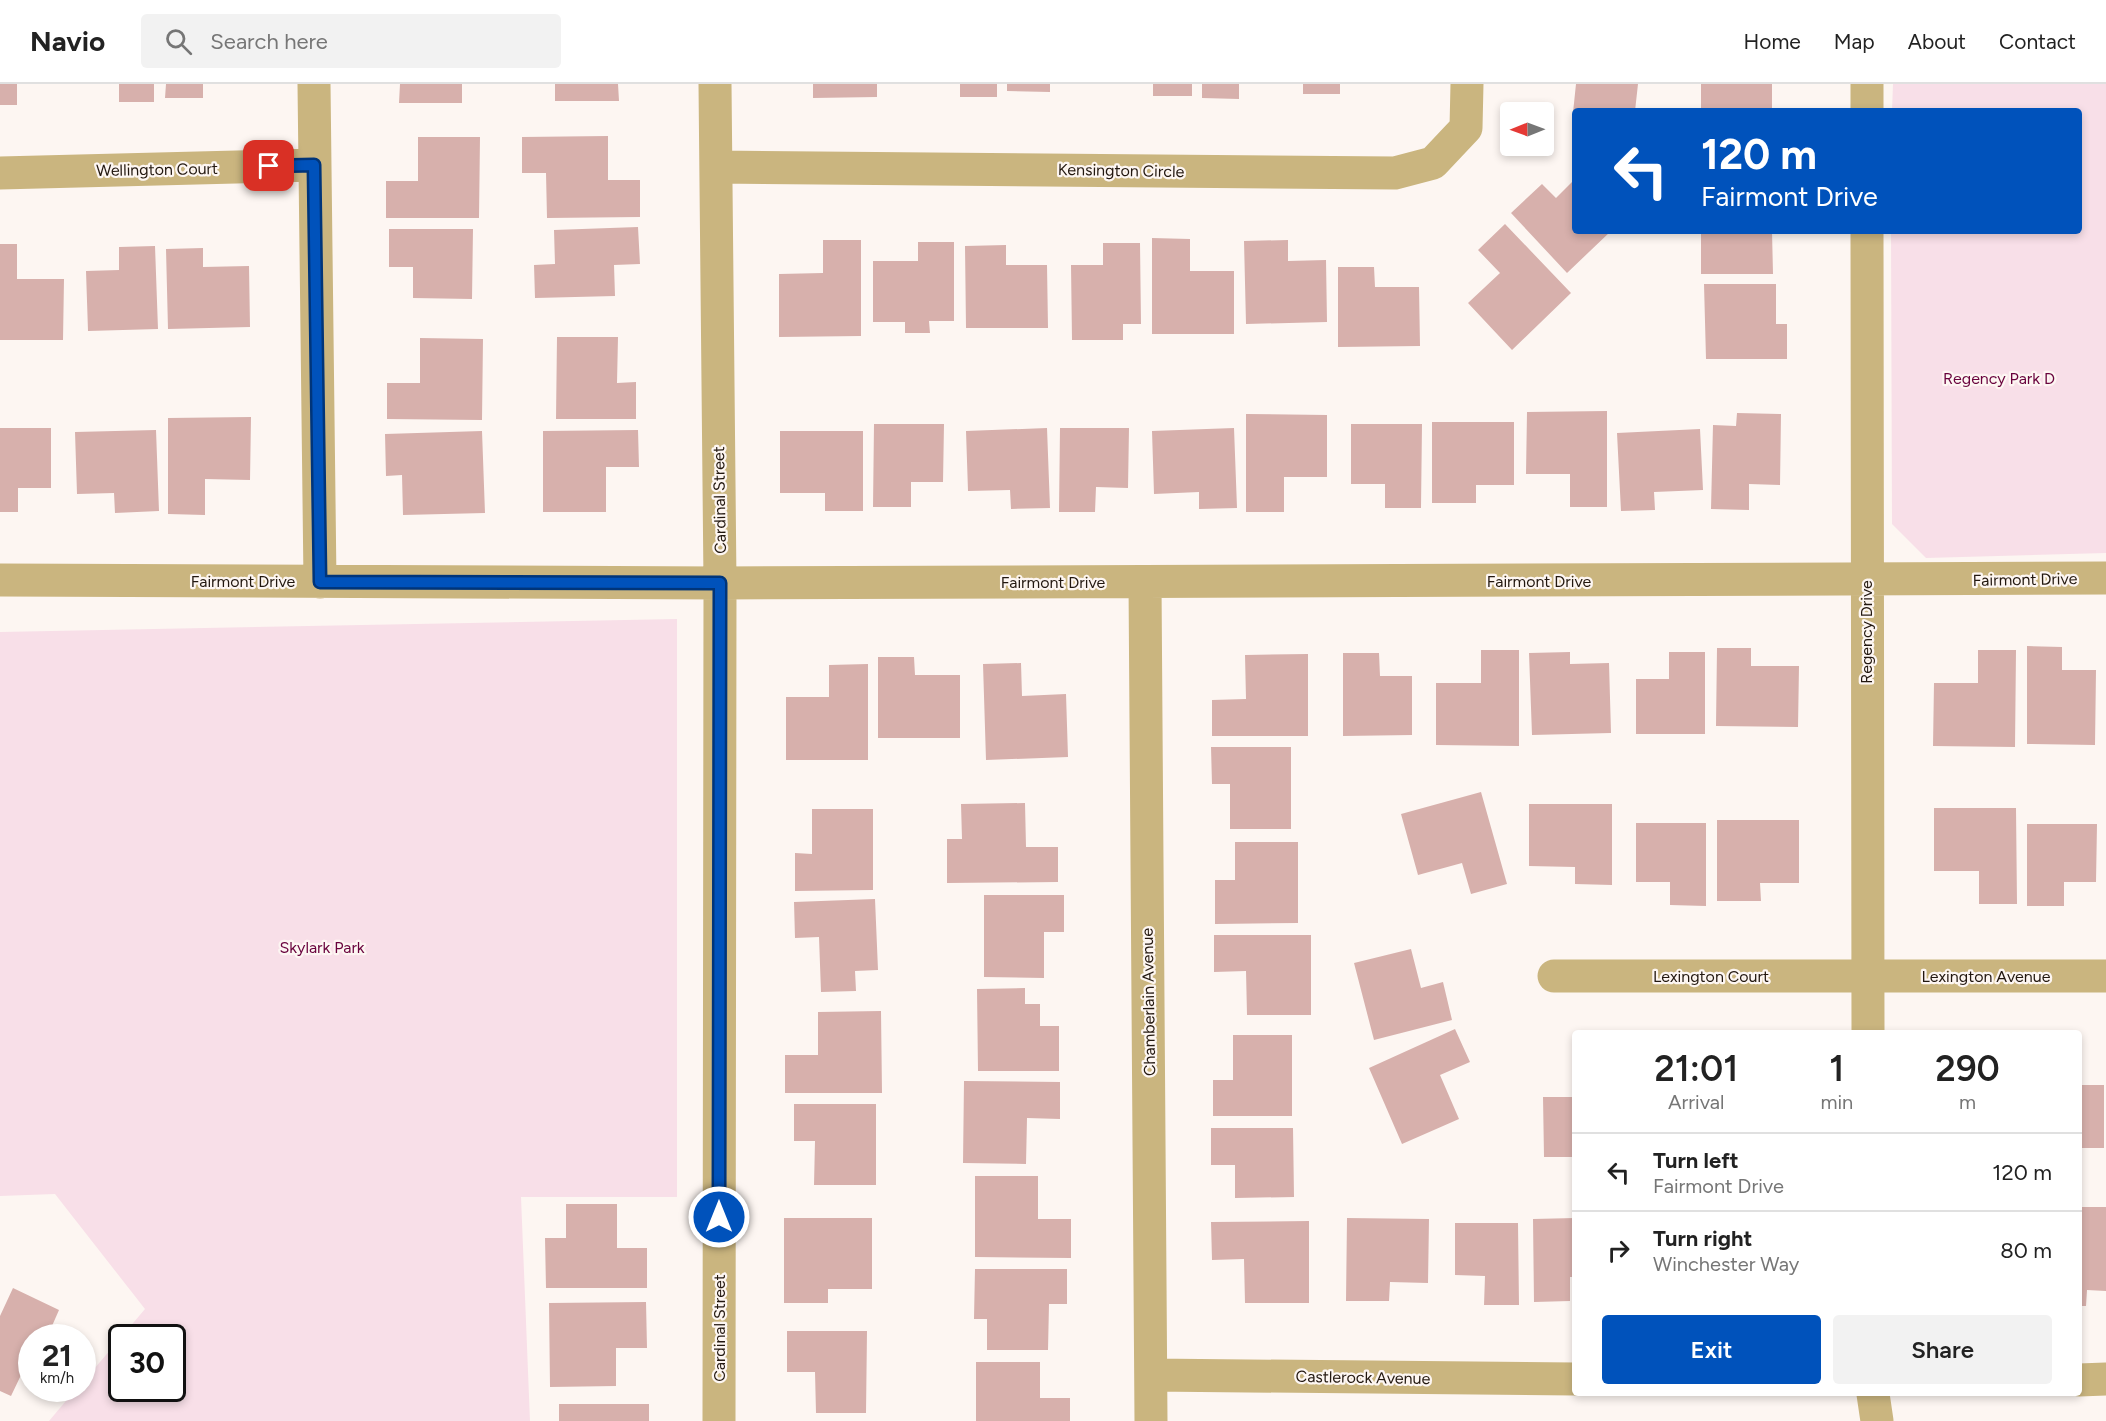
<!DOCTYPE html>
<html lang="en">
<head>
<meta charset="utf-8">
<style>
	:root { --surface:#fff; --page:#f2f2f2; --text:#222; --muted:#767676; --line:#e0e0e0; --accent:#0052bb }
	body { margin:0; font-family:Figtree,sans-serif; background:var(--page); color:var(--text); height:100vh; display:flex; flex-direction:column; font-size:22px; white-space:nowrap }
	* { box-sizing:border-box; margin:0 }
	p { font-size:20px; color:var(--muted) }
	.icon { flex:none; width:33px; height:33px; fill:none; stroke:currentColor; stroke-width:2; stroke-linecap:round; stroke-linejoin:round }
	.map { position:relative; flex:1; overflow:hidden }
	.drawer { position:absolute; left:1572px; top:946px; width:510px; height:366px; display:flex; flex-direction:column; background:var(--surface); border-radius:6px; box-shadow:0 3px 9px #0003 }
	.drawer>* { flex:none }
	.guide { position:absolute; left:1572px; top:24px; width:510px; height:126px; border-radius:6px; box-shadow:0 3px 9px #0003; background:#0052bb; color:#fff; overflow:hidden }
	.needle { width:39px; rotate:269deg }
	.fabs { position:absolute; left:1500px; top:18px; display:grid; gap:12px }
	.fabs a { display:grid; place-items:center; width:54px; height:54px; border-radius:6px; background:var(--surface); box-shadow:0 3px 9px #0003; font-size:30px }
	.speed { position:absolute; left:18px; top:1240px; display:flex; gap:12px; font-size:30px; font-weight:700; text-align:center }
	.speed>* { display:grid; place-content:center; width:78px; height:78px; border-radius:50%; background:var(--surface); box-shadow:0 3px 9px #0003; line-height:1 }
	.speed small { font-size:15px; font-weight:400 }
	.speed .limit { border:3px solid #111; border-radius:9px; background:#fff; color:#111 }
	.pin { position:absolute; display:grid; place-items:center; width:51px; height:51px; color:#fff; margin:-26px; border-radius:12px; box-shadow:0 3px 9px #0006 }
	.me { position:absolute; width:66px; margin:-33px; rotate:0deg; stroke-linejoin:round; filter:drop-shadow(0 0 4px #0008) }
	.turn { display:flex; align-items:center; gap:21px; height:126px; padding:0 30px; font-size:27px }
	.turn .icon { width:78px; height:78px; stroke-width:2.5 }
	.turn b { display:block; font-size:42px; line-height:51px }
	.eta { display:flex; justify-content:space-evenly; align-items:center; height:102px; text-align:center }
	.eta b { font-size:36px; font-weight:600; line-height:42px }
	.primary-button { display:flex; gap:12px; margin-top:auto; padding:12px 30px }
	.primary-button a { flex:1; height:69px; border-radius:6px; background:var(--accent); color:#fff; font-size:24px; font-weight:600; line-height:69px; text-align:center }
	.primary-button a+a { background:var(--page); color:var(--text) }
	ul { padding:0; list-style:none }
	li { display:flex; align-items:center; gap:18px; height:78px; padding:0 30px; border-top:2px solid var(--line) }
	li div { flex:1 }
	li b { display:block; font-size:22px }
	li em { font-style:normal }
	header { display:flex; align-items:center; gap:36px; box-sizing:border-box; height:84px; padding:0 30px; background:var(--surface); border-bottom:2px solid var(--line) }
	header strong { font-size:28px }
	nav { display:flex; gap:33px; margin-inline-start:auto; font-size:21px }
	.search { width:420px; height:54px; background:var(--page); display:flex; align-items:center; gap:15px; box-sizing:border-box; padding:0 21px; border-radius:6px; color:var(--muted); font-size:22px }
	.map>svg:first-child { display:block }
</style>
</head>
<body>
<header>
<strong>Navio</strong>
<div class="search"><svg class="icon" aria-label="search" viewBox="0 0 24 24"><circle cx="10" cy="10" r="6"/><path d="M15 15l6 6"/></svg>Search here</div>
<nav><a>Home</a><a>Map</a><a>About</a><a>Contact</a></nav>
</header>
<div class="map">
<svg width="2106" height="1337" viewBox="0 0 2106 1337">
	<rect width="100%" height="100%" fill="#fdf6f2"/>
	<path fill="#f8dfe8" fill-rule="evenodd" d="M 1893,0 L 2106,0 L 2106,469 L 1926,474 L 1892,440 L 1891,147 L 2079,147 L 2079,27 L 1892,27 Z
		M 677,535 L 677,1113 L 521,1113 L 530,1337 L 49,1337 L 76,1305 L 82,1305 L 83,1298 L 145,1225 L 55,1110 L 0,1112 L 0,548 ZM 122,1254 L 172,1254 L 172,1305 L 122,1305 Z"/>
	<path fill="#d7b0ac" d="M 0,0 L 17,0 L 17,21 L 0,21 Z
		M 119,0 L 154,0 L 154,18 L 119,18 Z
		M 166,0 L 203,0 L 203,14 L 165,14 Z
		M 400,0 L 462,0 L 462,19 L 399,19 Z
		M 555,0 L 618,0 L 619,17 L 555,17 Z
		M 813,0 L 877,0 L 877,13 L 813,14 Z
		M 960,0 L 997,0 L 997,13 L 960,13 Z
		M 1007,0 L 1050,0 L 1050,8 L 1007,7 Z
		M 1153,0 L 1192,0 L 1192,12 L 1153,12 Z
		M 1202,0 L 1239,0 L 1239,15 L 1202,14 Z
		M 1303,0 L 1340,0 L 1340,10 L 1303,10 Z
		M 1576,0 L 1638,0 L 1635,27 L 1575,27 L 1575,38 L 1572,38 Z
		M 1701,0 L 1772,0 L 1772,27 L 1701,27 Z
		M 608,52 L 608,96 L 640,96 L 640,133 L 547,134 L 546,89 L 522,89 L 522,53 Z
		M 418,53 L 480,53 L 479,134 L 386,134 L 386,97 L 418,97 Z
		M 1575,95 L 1575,147 L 1611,147 L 1567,189 L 1511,129 L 1542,100 L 1556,114 Z
		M 1505,140 L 1571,209 L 1512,266 L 1468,219 L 1500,189 L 1478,166 Z
		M 638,143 L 640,180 L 614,181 L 615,212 L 535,214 L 534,181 L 555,180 L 554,146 Z
		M 389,145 L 473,145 L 472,215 L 413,214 L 413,183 L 389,183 Z
		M 1688,147 L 1772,147 L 1773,190 L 1701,190 L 1701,150 L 1688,150 Z
		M 1152,154 L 1190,155 L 1190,187 L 1234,187 L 1234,250 L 1152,250 Z
		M 823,156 L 861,156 L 861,252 L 779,253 L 779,190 L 823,189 Z
		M 1288,156 L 1288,177 L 1326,176 L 1327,238 L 1246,240 L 1244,157 Z
		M 918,158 L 954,158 L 954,237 L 929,237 L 930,249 L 905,249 L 905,238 L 873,238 L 873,177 L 918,177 Z
		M 1103,159 L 1140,159 L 1141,240 L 1123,240 L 1123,256 L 1072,256 L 1071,181 L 1103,181 Z
		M 0,160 L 17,160 L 17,195 L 64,195 L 63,256 L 0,256 Z
		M 1006,161 L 1006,181 L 1047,181 L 1048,244 L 966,244 L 965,162 Z
		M 155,162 L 158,245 L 88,247 L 86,187 L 119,186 L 119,163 Z
		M 203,164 L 203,183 L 249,182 L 250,243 L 168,245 L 166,165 Z
		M 1338,183 L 1374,183 L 1375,203 L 1419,203 L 1420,262 L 1338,263 Z
		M 1704,200 L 1776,200 L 1776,240 L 1787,240 L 1787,275 L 1706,275 Z
		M 557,253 L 618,253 L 617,299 L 636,298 L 636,335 L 556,335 Z
		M 420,254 L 483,255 L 482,336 L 387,335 L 387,299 L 420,299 Z
		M 1607,327 L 1607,423 L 1570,423 L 1570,390 L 1526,390 L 1527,328 Z
		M 1737,329 L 1781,330 L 1780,401 L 1749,400 L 1749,426 L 1711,425 L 1713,341 L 1736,342 Z
		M 1246,330 L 1327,331 L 1327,393 L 1284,393 L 1284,428 L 1246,428 Z
		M 251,333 L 250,396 L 205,395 L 205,431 L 168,430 L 168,334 Z
		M 1432,338 L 1514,338 L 1514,401 L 1476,401 L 1476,419 L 1432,419 Z
		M 874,340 L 944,340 L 943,398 L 911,398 L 911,423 L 873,423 Z
		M 1351,340 L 1422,340 L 1421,424 L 1385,424 L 1385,400 L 1351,400 Z
		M 0,344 L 51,344 L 51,404 L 18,404 L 18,428 L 0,428 Z
		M 1047,344 L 1050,424 L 1011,425 L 1010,406 L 968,407 L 966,347 Z
		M 1060,344 L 1129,344 L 1128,404 L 1096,403 L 1095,428 L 1059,428 Z
		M 1234,344 L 1237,424 L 1199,425 L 1199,408 L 1154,410 L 1152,347 Z
		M 1700,345 L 1703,406 L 1654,408 L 1655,426 L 1621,427 L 1617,349 Z
		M 156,346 L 159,427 L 115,429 L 114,409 L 77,410 L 75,348 Z
		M 638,346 L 639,383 L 606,383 L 606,428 L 543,428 L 543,347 Z
		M 482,347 L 485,429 L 403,431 L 402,391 L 386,392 L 385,350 Z
		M 780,347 L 863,347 L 863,427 L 825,427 L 825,409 L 780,409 Z
		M 2027,562 L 2062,563 L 2062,586 L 2096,586 L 2095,661 L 2027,660 Z
		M 1717,564 L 1751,564 L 1751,582 L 1799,582 L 1798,643 L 1716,642 Z
		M 1481,566 L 1519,566 L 1519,662 L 1436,661 L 1436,599 L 1481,599 Z
		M 1978,566 L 2016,566 L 2015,663 L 1933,662 L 1934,599 L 1978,599 Z
		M 1570,568 L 1570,580 L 1609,579 L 1611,649 L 1532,651 L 1529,569 Z
		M 1669,568 L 1705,568 L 1705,650 L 1636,650 L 1636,595 L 1669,595 Z
		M 1343,569 L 1379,569 L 1380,592 L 1412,592 L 1412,651 L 1343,652 Z
		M 1308,570 L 1308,652 L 1212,652 L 1212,616 L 1246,615 L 1245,571 Z
		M 878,573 L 914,573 L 915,591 L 960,591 L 960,654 L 878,654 Z
		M 1021,579 L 1022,612 L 1066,610 L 1068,673 L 986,676 L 983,580 Z
		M 868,580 L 868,676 L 786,676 L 786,613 L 829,613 L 829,581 Z
		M 1211,663 L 1291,663 L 1291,745 L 1230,745 L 1230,700 L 1212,700 Z
		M 1481,708 L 1507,800 L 1471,810 L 1462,779 L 1418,791 L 1401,730 Z
		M 1025,719 L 1026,763 L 1058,763 L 1058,798 L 947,799 L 947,755 L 962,755 L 961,720 Z
		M 1529,720 L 1612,720 L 1612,801 L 1575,800 L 1575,783 L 1529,782 Z
		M 1934,724 L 2016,724 L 2017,820 L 1979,820 L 1979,787 L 1934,787 Z
		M 812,725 L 873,725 L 873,806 L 795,807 L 795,769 L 812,770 Z
		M 1717,736 L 1799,736 L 1799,799 L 1760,799 L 1761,817 L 1717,817 Z
		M 1636,739 L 1706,739 L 1706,822 L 1670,821 L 1670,798 L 1636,798 Z
		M 2027,740 L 2097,740 L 2096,798 L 2064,798 L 2064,822 L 2027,822 Z
		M 1235,758 L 1298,758 L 1298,839 L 1215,840 L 1215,796 L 1235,796 Z
		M 984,811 L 1064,811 L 1064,848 L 1044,848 L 1044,894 L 984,893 Z
		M 875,815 L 878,886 L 855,887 L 856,907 L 821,908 L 819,853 L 795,854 L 794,818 Z
		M 1214,851 L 1311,851 L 1311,931 L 1247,931 L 1246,887 L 1214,888 Z
		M 1411,865 L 1421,904 L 1443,898 L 1452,936 L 1374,956 L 1354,879 Z
		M 1025,904 L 1025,920 L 1040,920 L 1040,942 L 1059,942 L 1059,987 L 978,987 L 977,905 Z
		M 881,927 L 882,1009 L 785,1009 L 785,971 L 818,971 L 818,928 Z
		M 1455,945 L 1470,978 L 1440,991 L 1459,1035 L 1402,1060 L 1369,984 Z
		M 1233,951 L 1292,951 L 1292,1032 L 1213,1032 L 1213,996 L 1233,996 Z
		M 964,997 L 1060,998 L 1060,1035 L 1027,1034 L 1026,1080 L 963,1079 Z
		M 2079,1001 L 2104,1001 L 2104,1064 L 2079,1064 Z
		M 1543,1013 L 1575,1013 L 1575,1073 L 1544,1073 Z
		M 794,1020 L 876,1020 L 876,1101 L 814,1101 L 815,1057 L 794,1057 Z
		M 1211,1044 L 1293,1044 L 1294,1113 L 1235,1114 L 1235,1081 L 1211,1081 Z
		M 975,1092 L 1038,1092 L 1038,1135 L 1071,1135 L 1071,1174 L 975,1173 Z
		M 566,1120 L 617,1120 L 617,1164 L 647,1164 L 647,1204 L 546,1204 L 545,1154 L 566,1154 Z
		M 2079,1123 L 2106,1123 L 2106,1207 L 2087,1206 L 2086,1222 L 2079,1222 Z
		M 784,1134 L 872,1134 L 872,1205 L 828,1205 L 828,1219 L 784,1219 Z
		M 1347,1134 L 1429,1135 L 1428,1199 L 1390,1198 L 1389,1217 L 1346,1217 Z
		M 1575,1134 L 1575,1193 L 1570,1193 L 1570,1217 L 1534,1218 L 1533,1135 Z
		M 1309,1137 L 1309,1219 L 1245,1219 L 1244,1175 L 1212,1176 L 1211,1138 Z
		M 1455,1139 L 1518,1139 L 1519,1221 L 1484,1221 L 1485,1192 L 1455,1191 Z
		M 975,1185 L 1067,1185 L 1067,1220 L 1049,1220 L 1048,1266 L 987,1266 L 987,1235 L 974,1235 Z
		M 13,1204 L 59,1226 L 52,1242 L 78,1254 L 32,1254 L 32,1294 L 22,1289 L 11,1312 L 0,1307 L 0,1232 Z
		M 646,1218 L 647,1264 L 616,1264 L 616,1302 L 550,1303 L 549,1219 Z
		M 787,1247 L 867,1247 L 866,1329 L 816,1329 L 815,1288 L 787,1288 Z
		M 976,1278 L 1040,1278 L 1040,1314 L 1070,1314 L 1070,1337 L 976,1337 Z
		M 559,1320 L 649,1320 L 649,1337 L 559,1337 Z"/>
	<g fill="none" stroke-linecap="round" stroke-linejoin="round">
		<path stroke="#cab57f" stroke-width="33" d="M 314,0 L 320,498
			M 715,0 L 720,499 L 719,1337
			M 1867,27 L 1867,0
			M 716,83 L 1395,89 L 1433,79 L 1466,44 L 1467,0
			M 0,89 L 314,81
			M 1867,147 L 1868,950
			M 0,496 L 720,499 L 2106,494
			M 1145,498 L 1151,1337
			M 1554,892 L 2106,892
			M 1152,1291 L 1575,1295
			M 2079,1296 L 2106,1295
			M 1873,1310 L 1877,1337"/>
	</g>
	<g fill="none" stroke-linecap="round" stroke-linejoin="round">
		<g stroke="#00357a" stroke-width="15">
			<path id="route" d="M 269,82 L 314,81 L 320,498 L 720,499 L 719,1133"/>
		</g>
		<use href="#route" stroke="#0052bb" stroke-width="10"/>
	</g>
	<g text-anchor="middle" stroke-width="4.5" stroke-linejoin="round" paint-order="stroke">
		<g font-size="16" fill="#22170f" stroke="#fdf6f2">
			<text transform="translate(157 85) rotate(-1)" y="6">Wellington Court</text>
			<text transform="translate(1121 86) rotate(1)" y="6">Kensington Circle</text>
			<text transform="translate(719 416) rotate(-91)" y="6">Cardinal Street</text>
			<text transform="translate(2025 495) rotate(-1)" y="6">Fairmont Drive</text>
			<text x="243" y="503">Fairmont Drive</text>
			<text x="1539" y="503">Fairmont Drive</text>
			<text x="1053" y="504">Fairmont Drive</text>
			<text transform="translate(1866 548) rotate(-90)" y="6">Regency Drive</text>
			<text x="1711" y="898">Lexington Court</text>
			<text x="1986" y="898">Lexington Avenue</text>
			<text transform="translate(1148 918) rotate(-91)" y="6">Chamberlain Avenue</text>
			<text transform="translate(719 1244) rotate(-90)" y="6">Cardinal Street</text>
			<text transform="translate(1363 1293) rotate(1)" y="6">Castlerock Avenue</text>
		</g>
		<g font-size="16" fill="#69033d" stroke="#fdf6f2">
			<text x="1999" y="300">Regency Park D</text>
			<text x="322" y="869">Skylark Park</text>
		</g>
	</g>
</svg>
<div class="fabs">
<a><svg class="needle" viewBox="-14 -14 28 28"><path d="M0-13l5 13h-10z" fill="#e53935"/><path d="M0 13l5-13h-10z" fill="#767676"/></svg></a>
</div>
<div class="speed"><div>21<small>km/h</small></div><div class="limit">30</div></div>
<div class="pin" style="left:269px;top:82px;background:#d93025"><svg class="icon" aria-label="arrive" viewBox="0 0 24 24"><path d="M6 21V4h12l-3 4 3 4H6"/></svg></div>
<svg class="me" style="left:719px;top:1133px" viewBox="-20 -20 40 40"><circle r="17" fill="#0052bb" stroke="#fff" stroke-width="3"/><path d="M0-11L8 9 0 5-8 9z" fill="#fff"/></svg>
<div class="guide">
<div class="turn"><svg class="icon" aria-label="left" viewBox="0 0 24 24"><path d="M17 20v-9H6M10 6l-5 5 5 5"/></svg><div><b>120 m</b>Fairmont Drive</div></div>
</div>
<section class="drawer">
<div class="eta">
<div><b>21:01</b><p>Arrival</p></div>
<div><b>1</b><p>min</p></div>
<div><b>290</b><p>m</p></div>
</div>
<ul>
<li><svg class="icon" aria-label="left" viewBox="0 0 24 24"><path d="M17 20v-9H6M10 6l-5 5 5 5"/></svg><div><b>Turn left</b><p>Fairmont Drive</p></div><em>120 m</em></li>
<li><svg class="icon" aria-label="right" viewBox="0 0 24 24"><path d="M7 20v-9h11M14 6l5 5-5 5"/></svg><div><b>Turn right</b><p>Winchester Way</p></div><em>80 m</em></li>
</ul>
<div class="primary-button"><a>Exit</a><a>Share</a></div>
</section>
</div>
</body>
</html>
